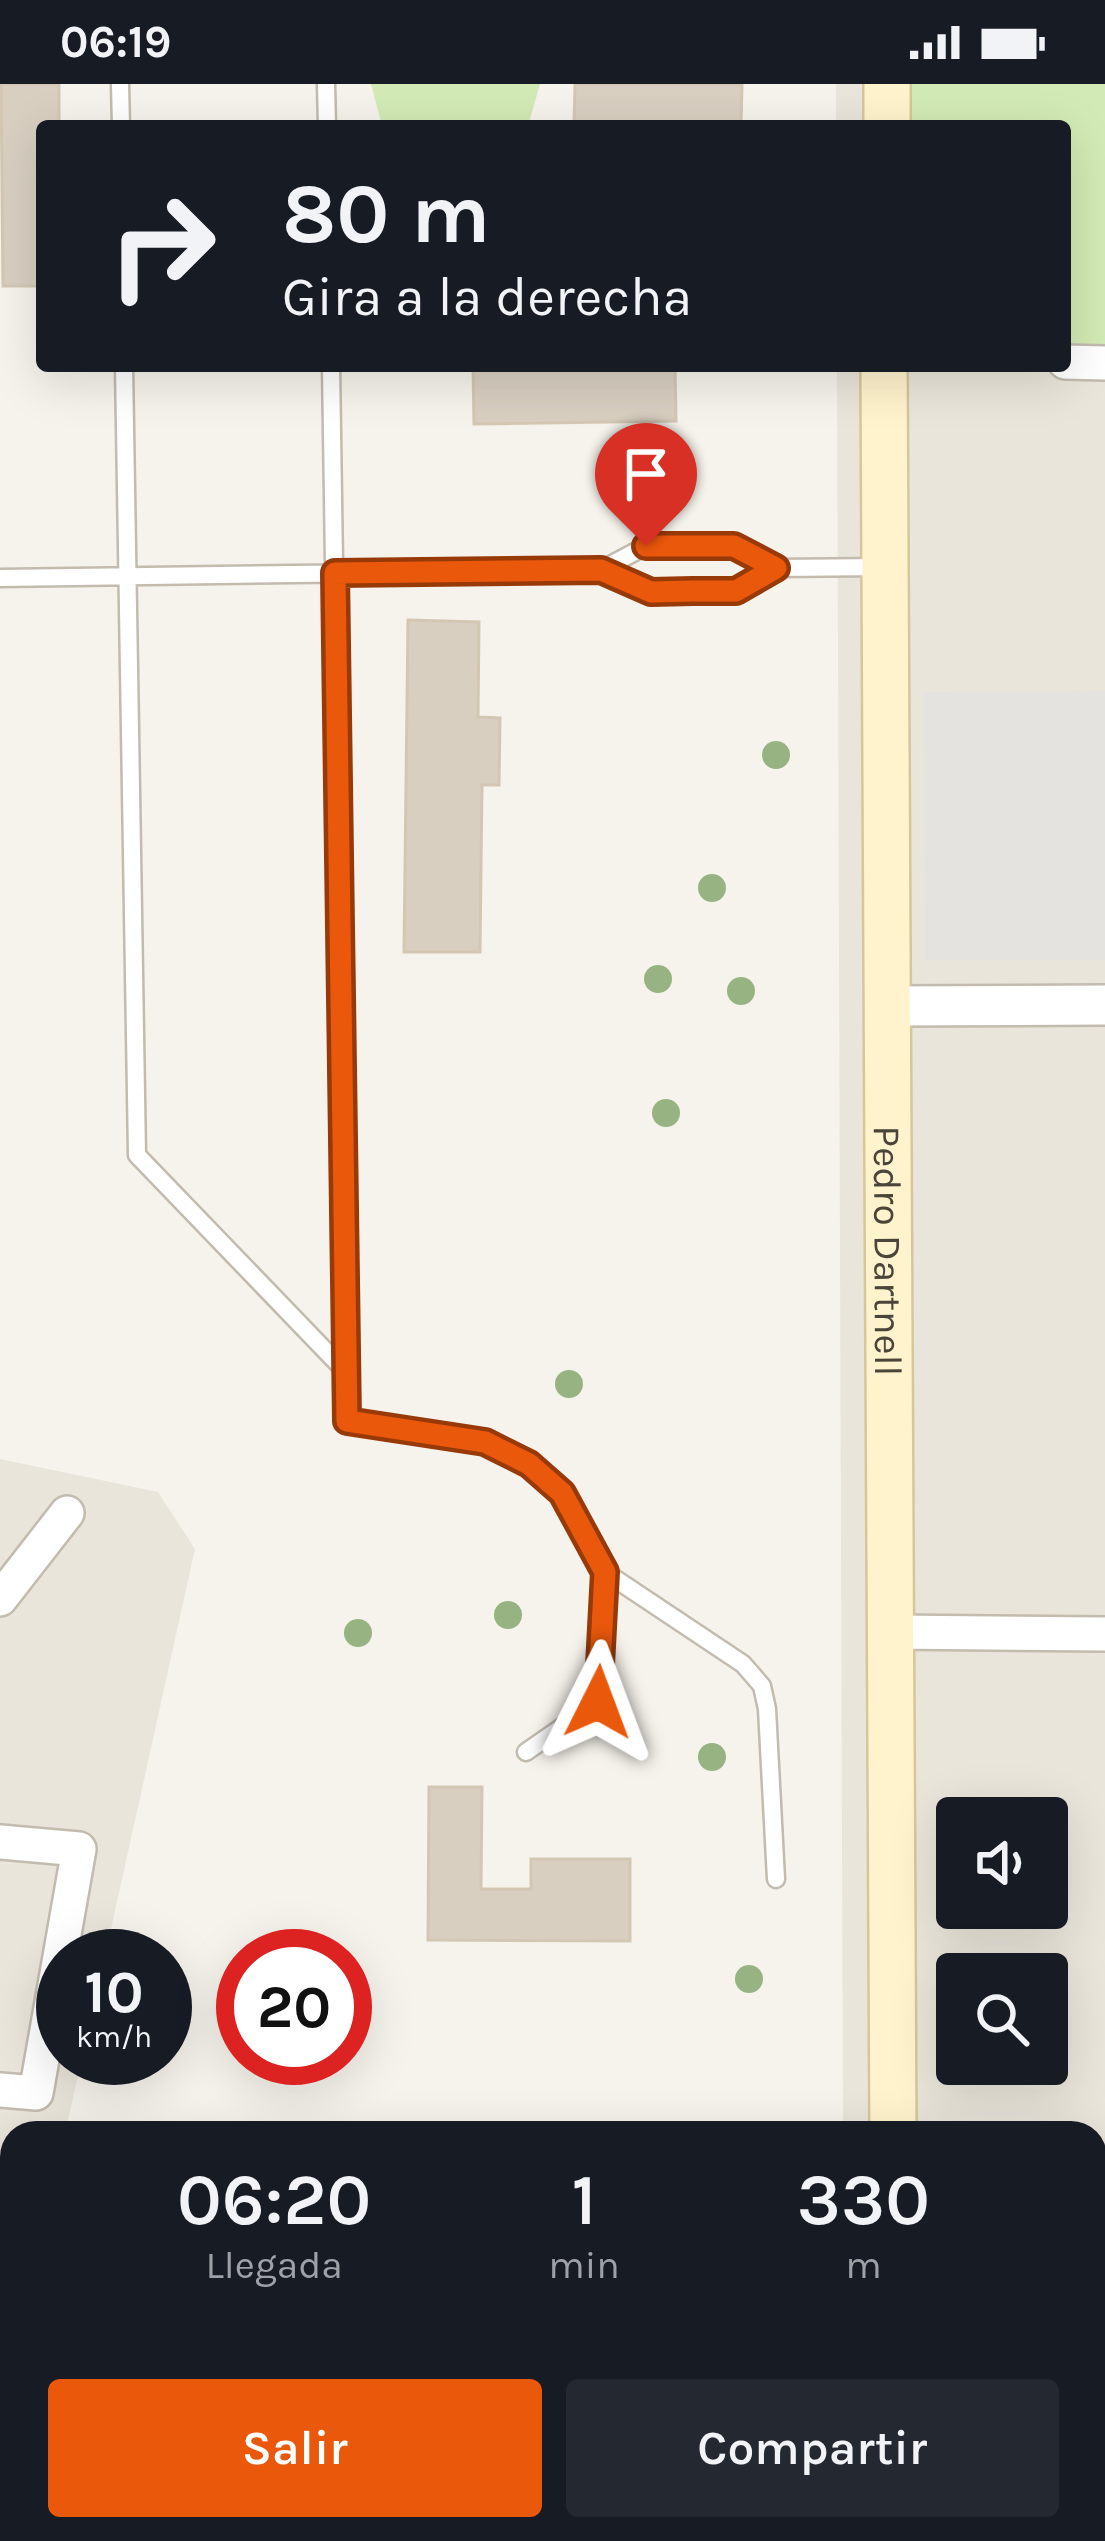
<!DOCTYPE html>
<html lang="es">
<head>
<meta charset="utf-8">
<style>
	:root { --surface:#171b24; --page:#242831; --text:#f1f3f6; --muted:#9ea1a6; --accent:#ea580c }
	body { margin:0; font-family:Karla,sans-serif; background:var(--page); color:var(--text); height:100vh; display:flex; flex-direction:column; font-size:45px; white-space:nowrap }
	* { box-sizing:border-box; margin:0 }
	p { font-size:39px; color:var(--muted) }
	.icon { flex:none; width:66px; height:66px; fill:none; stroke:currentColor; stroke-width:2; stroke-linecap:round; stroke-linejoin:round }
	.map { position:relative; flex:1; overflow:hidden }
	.details { position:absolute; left:0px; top:2037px; width:1107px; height:420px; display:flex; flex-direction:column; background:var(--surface); border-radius:36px 36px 0 0; box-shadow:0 12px 48px #0002 }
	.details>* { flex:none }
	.top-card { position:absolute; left:36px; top:36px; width:1035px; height:252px; border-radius:12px; box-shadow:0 12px 48px #0002; background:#171b24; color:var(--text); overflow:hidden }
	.buttons { position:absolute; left:936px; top:1713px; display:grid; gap:24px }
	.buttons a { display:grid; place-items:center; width:132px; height:132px; border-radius:12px; background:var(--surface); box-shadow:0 12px 48px #0002; font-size:60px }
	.speed { position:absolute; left:36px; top:1845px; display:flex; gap:24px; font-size:60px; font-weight:700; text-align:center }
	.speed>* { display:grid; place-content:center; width:156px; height:156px; border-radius:50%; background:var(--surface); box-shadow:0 12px 48px #0002; line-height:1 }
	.speed small { font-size:30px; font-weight:400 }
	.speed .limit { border:18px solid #d22; background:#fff; color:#111 }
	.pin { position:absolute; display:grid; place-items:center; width:102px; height:102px; color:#fff; margin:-123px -51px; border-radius:50% 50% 50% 0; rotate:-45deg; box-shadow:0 0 12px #0007 }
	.pin .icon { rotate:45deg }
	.me { position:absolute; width:132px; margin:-66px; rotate:3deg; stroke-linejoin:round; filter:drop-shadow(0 0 9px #0008) }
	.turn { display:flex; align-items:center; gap:42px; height:252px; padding:0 48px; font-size:54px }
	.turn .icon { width:156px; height:156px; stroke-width:2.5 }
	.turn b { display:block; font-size:84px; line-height:102px }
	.eta { display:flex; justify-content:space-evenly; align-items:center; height:204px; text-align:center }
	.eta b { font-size:72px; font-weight:600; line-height:84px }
	.button { display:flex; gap:24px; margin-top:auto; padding:24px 48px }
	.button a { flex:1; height:138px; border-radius:12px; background:var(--accent); color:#fff; font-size:48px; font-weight:600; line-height:138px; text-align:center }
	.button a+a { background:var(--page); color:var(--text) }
	.status { display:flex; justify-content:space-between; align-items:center; height:84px; padding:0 60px; background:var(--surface); direction:ltr }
	.status svg { height:33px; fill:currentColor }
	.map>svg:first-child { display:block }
</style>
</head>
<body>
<div class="status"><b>06:19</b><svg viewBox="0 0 49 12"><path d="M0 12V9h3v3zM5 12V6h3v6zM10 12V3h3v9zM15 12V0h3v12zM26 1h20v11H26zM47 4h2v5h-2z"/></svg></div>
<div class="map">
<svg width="1105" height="2457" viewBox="0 0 1105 2457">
	<rect width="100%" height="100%" fill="#f6f3ec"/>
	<path fill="#eae5da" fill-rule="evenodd" d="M 836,0 L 1105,0 L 1105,2457 L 844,2457 L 844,2445 L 1095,2445 L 1095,2049 L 843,2049 L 837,282 L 1065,282 L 1065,42 L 836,42 ZM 957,1734 L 1047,1734 L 1047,1824 L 957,1824 ZM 957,1890 L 1047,1890 L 1047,1980 L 957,1980 Z
		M 0,1375 L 158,1408 L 195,1465 L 105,1872 L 63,1872 L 63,1974 L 82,1974 L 65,2049 L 12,2049 L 12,2288 L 0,2341 Z"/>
	<path fill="#efe8d6" d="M 0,2162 L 12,2163 L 12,2288 L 0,2341 Z"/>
	<path fill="#d2eab5" d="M 371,0 L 540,0 L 528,42 L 382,42 Z
		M 896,0 L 1105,0 L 1105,261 L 1065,261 L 1065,42 L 896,42 Z"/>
	<path fill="#e5e3e0" d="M 1105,607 L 1105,876 L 925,876 L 924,608 Z"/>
	<path fill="#d8cfc1" stroke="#d3c7b4" stroke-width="3" d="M 1,0 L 59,0 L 59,42 L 42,42 L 42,202 L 3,202 Z
		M 575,0 L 742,0 L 741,42 L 574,42 Z
		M 473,282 L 675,282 L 676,337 L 474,340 Z
		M 408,536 L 479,538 L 478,633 L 500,634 L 499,701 L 482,701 L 480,868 L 404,868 Z
		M 429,1703 L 482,1703 L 481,1805 L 531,1805 L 531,1775 L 630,1775 L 630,1857 L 428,1856 Z"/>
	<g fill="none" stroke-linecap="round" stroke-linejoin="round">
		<g stroke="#c2bbae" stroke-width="21">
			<path id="service" d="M 120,0 L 121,42
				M 326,0 L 327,42
				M 124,282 L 137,1071 L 345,1287
				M 331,282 L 347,1337 L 485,1358 L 529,1380 L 562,1409 L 605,1488 L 743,1580 L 762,1602 L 767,1625 L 776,1795
				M 601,486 L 646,462 L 734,462 L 776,484 L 885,483
				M 0,494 L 601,486 L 651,508 L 736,507 L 776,484
				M 526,1668 L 598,1618 L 605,1488"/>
		</g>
		<g stroke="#c2bbae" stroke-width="38">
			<path id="minor" d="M 1065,278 L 1105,279
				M 0,1515 L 67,1429
				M 891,1548 L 1105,1550
				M 0,1758 L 79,1765 L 36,2009 L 0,2006
				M 1095,2190 L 1105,2191"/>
		</g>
		<g stroke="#c2bbae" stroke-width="44">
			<path id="tertiary" d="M 888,922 L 1105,921"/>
		</g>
		<g stroke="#d6c79b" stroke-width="50">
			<g id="secondary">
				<path d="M 887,42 L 887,0"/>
				<path id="s1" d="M 884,282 L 893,2049"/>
				<path d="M 895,2445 L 895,2457"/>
			</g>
		</g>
		<use href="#service" stroke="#fff" stroke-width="16"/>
		<use href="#minor" stroke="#fff" stroke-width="33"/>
		<use href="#tertiary" stroke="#fff" stroke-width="39"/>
		<use href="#secondary" stroke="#fff3cd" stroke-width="45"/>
	</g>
	<g fill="#97b381">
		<circle cx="776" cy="671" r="14"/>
		<circle cx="712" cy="804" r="14"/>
		<circle cx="658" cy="895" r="14"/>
		<circle cx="741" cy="907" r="14"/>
		<circle cx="666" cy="1029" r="14"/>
		<circle cx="569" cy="1300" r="14"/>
		<circle cx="508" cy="1531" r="14"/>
		<circle cx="358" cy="1549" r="14"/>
		<circle cx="712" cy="1673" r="14"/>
		<circle cx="749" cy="1895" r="14"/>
	</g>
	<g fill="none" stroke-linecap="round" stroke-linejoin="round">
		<g stroke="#983908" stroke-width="30">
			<path id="route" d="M 598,1618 L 605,1488 L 562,1409 L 529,1380 L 485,1358 L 347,1337 L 335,489 L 601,486 L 651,508 L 693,507 L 736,507 L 776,484 L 734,462 L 646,462"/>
		</g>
		<use href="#route" stroke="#ea580c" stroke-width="21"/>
	</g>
	<g text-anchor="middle" stroke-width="10" stroke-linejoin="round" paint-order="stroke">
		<g font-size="39" fill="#4b4439" stroke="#fff">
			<text dy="14" stroke="none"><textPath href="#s1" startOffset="885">Pedro Dartnell</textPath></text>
		</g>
	</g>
</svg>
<div class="buttons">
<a><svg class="icon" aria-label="sound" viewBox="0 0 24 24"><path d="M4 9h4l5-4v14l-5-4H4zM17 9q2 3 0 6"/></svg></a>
<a><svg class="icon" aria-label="search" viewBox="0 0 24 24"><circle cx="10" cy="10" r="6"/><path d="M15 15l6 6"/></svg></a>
</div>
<div class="speed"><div>10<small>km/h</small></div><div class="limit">20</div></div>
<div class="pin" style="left:646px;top:462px;background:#d93025"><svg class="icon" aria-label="arrive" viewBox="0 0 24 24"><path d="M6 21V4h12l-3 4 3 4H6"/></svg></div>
<svg class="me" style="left:598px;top:1618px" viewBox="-20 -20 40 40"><path d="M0-17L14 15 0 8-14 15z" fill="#ea580c" stroke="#fff" stroke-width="4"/></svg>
<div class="top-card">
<div class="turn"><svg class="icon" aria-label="right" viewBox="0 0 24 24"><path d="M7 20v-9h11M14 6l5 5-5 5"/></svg><div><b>80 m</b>Gira a la derecha</div></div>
</div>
<section class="details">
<div class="eta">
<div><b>06:20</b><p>Llegada</p></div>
<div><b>1</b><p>min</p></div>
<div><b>330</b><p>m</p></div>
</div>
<div class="button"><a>Salir</a><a>Compartir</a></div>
</section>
</div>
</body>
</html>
